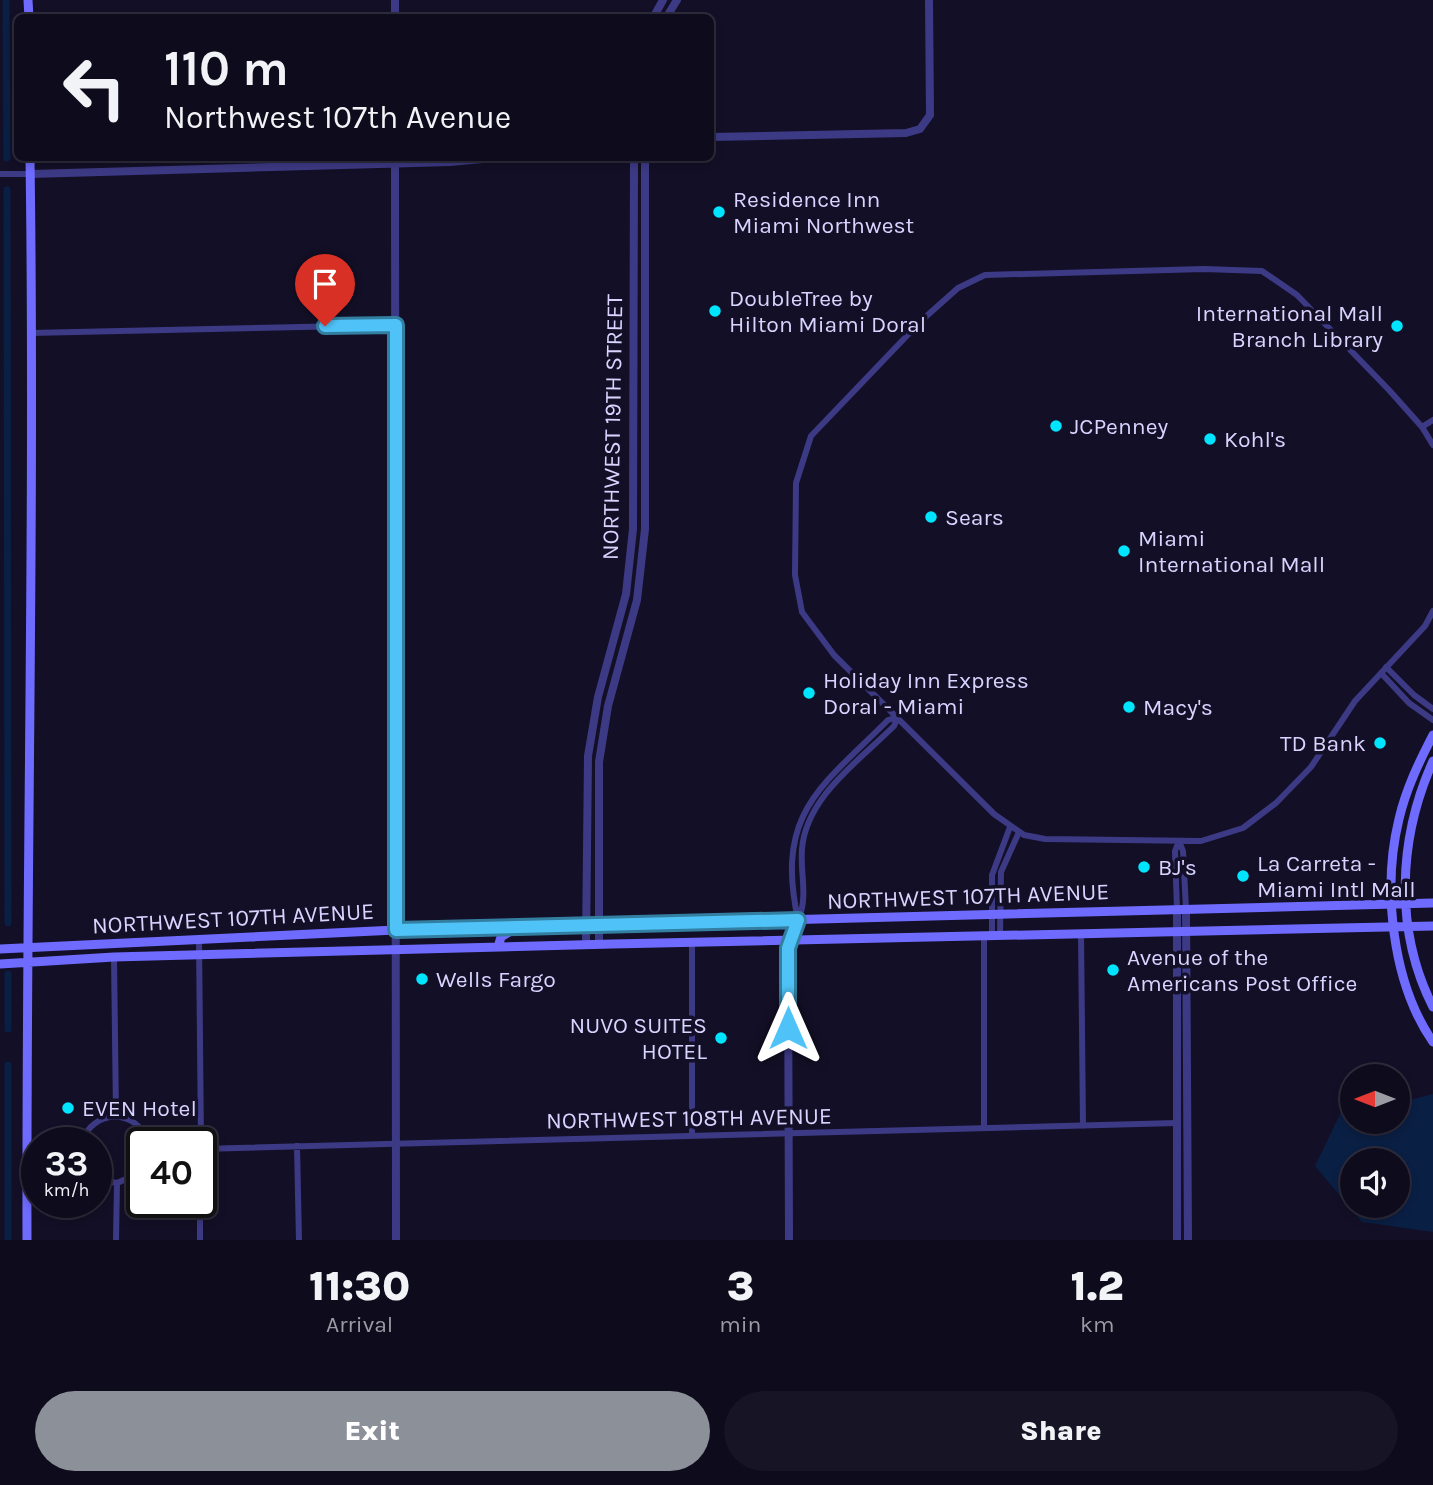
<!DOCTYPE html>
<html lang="en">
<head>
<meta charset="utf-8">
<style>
	:root { --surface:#0e0b1c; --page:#171425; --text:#f1f3f6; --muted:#9b9ba3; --line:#2e2b3b; --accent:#8c9099 }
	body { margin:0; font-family:Karla,sans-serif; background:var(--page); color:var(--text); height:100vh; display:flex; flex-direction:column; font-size:26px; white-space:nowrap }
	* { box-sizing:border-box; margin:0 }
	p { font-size:23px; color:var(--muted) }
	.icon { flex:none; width:38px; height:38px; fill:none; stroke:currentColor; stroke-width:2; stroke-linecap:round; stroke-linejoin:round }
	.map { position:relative; height:1240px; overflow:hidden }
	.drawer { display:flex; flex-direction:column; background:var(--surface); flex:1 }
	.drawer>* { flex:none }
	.guide { position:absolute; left:14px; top:14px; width:700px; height:147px; border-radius:10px; box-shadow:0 4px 10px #0003,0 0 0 2px var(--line); background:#0e0b1c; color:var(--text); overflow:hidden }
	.needle { width:46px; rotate:270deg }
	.fabs { position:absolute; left:1340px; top:1064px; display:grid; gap:14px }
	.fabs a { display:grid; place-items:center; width:70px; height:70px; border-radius:50%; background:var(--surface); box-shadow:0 4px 10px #0003,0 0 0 2px var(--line); font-size:35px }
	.speed { position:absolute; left:21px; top:1127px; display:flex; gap:14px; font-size:35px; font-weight:700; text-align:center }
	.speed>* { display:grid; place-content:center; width:91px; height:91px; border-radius:50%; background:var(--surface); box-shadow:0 4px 10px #0003,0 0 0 2px var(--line); line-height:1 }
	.speed small { font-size:18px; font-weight:400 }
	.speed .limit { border:4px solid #111; border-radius:10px; background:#fff; color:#111 }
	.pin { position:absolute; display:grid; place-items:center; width:60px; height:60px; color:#fff; margin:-72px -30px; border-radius:50% 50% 50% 0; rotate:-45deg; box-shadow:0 0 7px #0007 }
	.pin .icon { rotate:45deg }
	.me { position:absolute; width:77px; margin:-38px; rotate:0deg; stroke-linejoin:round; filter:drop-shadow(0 0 5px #0008) }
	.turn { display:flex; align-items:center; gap:24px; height:147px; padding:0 35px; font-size:32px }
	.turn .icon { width:91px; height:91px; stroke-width:2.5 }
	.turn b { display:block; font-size:49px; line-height:60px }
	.eta { display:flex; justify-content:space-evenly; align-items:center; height:119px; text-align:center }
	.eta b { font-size:42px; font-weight:800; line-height:49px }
	.action { display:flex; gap:14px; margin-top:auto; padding:14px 35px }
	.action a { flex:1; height:80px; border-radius:42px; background:var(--accent); color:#fff; font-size:28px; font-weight:800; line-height:80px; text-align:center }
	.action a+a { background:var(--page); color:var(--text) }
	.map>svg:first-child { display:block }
</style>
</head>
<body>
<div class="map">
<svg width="1433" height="1240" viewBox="0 0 1433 1240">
	<rect width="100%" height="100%" fill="#130f26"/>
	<path fill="#0a1f44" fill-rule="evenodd" d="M 1433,1094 L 1433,1232 L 1362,1222 L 1315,1166 L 1347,1100 L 1353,1105 L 1353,1122 L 1398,1122 L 1398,1103 ZM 1353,1160 L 1398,1160 L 1398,1206 L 1353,1206 Z"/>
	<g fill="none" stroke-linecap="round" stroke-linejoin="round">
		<path stroke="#0a1f44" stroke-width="7" d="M 6,0 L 7,158
			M 7,190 L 8,923
			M 8,974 L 8,1029
			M 8,1065 L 8,1240"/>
		<path stroke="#3d3a85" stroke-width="6" d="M 0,174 L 31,174
			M 30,333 L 395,325
			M 1422,427 L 1433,420
			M 1433,445 L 1422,427 L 1389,390 L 1297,295 L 1262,271 L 1204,269 L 985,275 L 958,288 L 921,321 L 811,436 L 796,483 L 795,575 L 802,612 L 834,655 L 994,814 L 1024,835 L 1045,839 L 1201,841 L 1243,828 L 1276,803 L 1311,767 L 1355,701 L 1425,626 L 1433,611
			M 1386,667 L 1414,695 L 1433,709
			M 1381,673 L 1409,703 L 1433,720
			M 1179,841 L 1183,851 L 1186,909
			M 1177,909 L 1175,851 L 1179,841
			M 799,918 C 808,896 800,872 802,849 C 806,797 859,761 894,726 L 898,717
			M 798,920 C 775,813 820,788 888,720 L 898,717
			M 1081,933 L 1083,1126
			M 992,935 L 992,875 L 1010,827
			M 1000,935 L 1001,872 L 1019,832
			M 199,938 L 201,1143
			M 114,957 L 116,1115
			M 984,1128 L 984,935
			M 692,1136 L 692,942
			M 72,1143 L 82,1136
			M 81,1143 C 93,1108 137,1108 149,1143
			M 297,1146 L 299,1240
			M 201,1149 L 1177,1123
			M 96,1179 L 117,1183 L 142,1172
			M 116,1240 L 117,1183
			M 200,1240 L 200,1202"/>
		<path stroke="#3d3a85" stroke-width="8" d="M 395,0 L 395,18
			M 653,18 L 663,0
			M 666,18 L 677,0
			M 710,137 L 906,133 L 920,129 L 930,115 L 929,0
			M 395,158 L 396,1240
			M 31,174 L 450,162 L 493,158
			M 1177,909 L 1177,1240
			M 1186,909 L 1188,1240
			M 599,944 L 599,762 L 608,706 L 637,600 L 645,529 L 645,158
			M 586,945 L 588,756 L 598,697 L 626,594 L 633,529 L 634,158
			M 789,1240 L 788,948 L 798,920"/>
		<path stroke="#6f6bff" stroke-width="9" d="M 28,0 L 29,18
			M 1433,735 C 1419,762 1406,789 1399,819 C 1382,888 1392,983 1433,1042
			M 1433,761 C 1398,839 1394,930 1433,1007
			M 498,947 L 501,937 L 519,926
			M 0,949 L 396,930 L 1433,903
			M 0,964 L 114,957 L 612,944 L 1433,926
			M 27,1240 C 26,879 35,518 30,158"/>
	</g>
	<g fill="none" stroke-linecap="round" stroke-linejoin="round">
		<g stroke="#337fa1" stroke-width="18">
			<path id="route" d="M 325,326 L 396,325 L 396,930 L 798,920 L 788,948 L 788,1028"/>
		</g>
		<use href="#route" stroke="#4fc3f7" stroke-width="12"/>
	</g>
	<g fill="#00e5ff" stroke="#130f26" stroke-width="2.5">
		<circle cx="719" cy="212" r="7"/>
		<circle cx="715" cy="311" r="7"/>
		<circle cx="1397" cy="326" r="7"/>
		<circle cx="1056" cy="426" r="7"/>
		<circle cx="1210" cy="439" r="7"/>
		<circle cx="931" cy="517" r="7"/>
		<circle cx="1124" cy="551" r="7"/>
		<circle cx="809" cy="693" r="7"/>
		<circle cx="1129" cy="707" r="7"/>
		<circle cx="1380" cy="743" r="7"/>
		<circle cx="1144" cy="867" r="7"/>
		<circle cx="1243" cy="876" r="7"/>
		<circle cx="1113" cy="970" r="7"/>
		<circle cx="422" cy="979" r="7"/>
		<circle cx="721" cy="1038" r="7"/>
		<circle cx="68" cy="1108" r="7"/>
	</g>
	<g text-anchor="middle" stroke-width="7" stroke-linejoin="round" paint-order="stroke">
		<g font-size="23" fill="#d9d4ff" stroke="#130f26" text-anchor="start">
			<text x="733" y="207">Residence Inn<tspan x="733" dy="26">Miami Northwest</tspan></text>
			<text x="729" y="306">DoubleTree by<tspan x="729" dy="26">Hilton Miami Doral</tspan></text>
			<text x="1383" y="321" text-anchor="end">International Mall<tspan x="1383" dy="26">Branch Library</tspan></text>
			<text x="1070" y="434">JCPenney</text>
			<text x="1224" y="447">Kohl's</text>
			<text x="945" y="525">Sears</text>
			<text x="1138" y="546">Miami<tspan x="1138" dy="26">International Mall</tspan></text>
			<text x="823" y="688">Holiday Inn Express<tspan x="823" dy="26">Doral - Miami</tspan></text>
			<text x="1143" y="715">Macy's</text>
			<text x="1366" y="751" text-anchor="end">TD Bank</text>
			<text x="1257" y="871">La Carreta -<tspan x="1257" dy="26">Miami Intl Mall</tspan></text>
			<text x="1158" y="875">BJ's</text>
			<text x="1127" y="965">Avenue of the<tspan x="1127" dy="26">Americans Post Office</tspan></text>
			<text x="436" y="987">Wells Fargo</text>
			<text x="707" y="1033" text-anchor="end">NUVO SUITES<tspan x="707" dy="26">HOTEL</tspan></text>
			<text x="82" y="1116">EVEN Hotel</text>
		</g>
		<g font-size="23" fill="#d9d4ff" stroke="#130f26">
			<text transform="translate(612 427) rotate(-89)" y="8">NORTHWEST 19TH STREET</text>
			<text transform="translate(968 896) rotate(-2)" y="8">NORTHWEST 107TH AVENUE</text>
			<text transform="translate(233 918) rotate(-3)" y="8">NORTHWEST 107TH AVENUE</text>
			<text transform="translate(689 1118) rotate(-1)" y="8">NORTHWEST 108TH AVENUE</text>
		</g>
	</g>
</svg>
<div class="fabs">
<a><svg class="needle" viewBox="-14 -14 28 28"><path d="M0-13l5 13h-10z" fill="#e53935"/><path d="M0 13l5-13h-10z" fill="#9b9ba3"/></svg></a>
<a><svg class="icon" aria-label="sound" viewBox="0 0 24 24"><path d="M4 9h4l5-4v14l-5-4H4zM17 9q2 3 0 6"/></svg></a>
</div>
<div class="speed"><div>33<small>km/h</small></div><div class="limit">40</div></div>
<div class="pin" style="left:325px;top:326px;background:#d93025"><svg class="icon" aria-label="arrive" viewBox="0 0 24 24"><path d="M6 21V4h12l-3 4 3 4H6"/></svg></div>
<svg class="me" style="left:788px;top:1028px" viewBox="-20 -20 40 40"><path d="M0-17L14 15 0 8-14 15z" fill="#4fc3f7" stroke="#fff" stroke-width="4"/></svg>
<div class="guide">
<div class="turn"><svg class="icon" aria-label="left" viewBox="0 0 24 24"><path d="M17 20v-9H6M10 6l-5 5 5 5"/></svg><div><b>110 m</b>Northwest 107th Avenue</div></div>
</div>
</div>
<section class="drawer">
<div class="eta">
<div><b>11:30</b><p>Arrival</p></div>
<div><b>3</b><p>min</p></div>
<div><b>1.2</b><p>km</p></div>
</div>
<div class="action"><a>Exit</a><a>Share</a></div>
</section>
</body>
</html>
